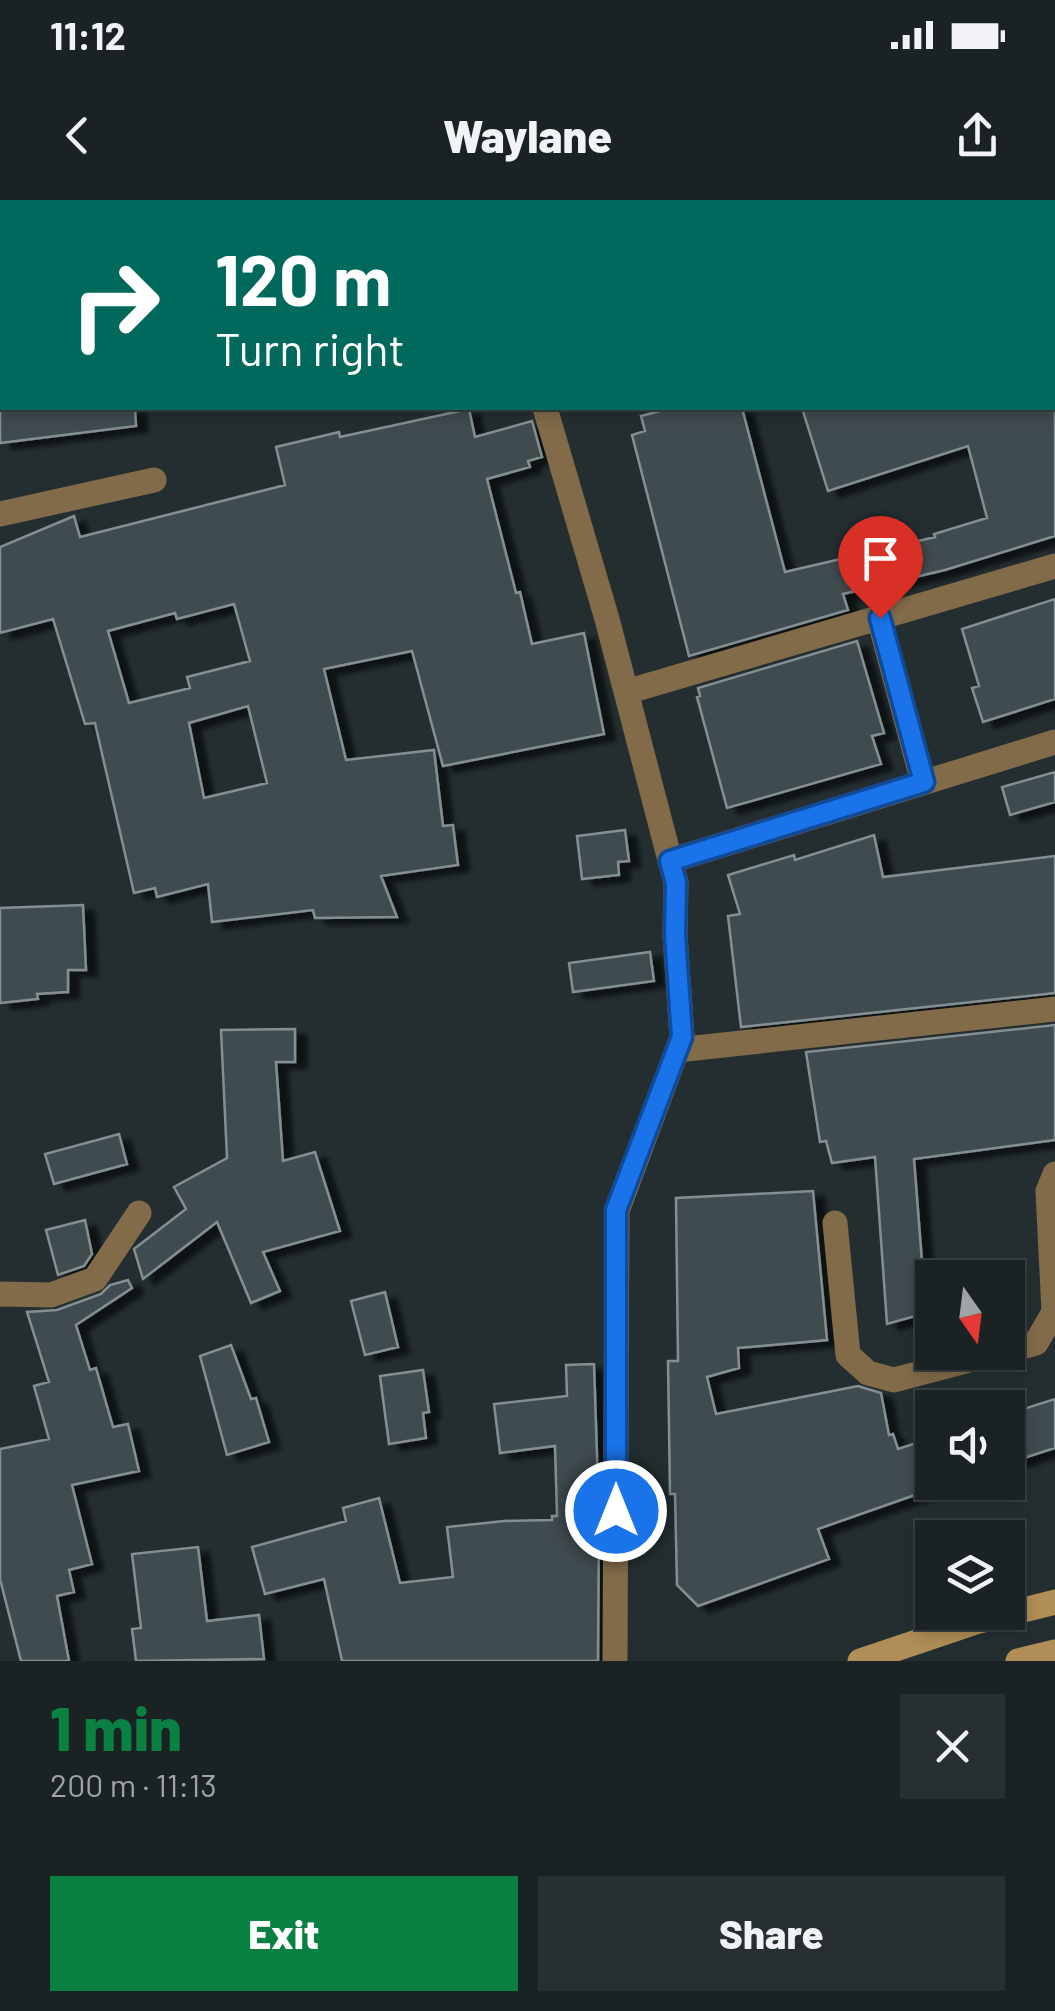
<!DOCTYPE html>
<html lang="en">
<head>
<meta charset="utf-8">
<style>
	:root { --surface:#1b2224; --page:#282f31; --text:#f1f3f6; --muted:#a0a4a6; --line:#393f41; --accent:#0b8043 }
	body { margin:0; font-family:Barlow,sans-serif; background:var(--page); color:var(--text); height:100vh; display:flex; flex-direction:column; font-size:38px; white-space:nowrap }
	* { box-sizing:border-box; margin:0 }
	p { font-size:32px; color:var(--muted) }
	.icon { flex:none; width:55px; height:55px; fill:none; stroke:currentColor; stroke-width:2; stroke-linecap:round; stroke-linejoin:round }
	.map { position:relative; height:1461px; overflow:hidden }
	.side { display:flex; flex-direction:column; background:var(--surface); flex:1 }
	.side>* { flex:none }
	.guide { position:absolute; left:0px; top:0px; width:1055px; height:210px; box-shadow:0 5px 15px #0003,0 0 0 2px var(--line); background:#00695c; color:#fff; overflow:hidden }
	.needle { width:65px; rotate:166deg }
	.buttons { position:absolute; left:915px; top:1060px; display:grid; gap:20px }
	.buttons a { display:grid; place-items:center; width:110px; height:110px; border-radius:0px; background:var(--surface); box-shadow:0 5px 15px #0003,0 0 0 2px var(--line); font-size:50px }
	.pin { position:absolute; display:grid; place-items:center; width:85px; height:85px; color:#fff; margin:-102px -42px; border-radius:50% 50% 50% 0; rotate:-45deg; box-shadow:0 0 10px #0007 }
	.pin .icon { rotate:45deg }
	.me { position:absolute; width:110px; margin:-55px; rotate:0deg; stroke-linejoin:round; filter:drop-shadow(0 0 8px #0008) }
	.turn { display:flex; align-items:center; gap:35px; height:210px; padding:0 50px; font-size:45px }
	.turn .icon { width:130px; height:130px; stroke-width:2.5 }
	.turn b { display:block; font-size:70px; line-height:85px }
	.round { display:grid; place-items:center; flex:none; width:105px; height:105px; border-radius:0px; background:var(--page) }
	.head { display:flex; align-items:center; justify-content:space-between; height:170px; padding:0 50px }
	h1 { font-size:60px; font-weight:800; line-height:75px; color:var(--accent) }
	.action { display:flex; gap:20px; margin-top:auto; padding:20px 50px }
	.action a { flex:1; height:115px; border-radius:0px; background:var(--accent); color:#fff; font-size:40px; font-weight:800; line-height:115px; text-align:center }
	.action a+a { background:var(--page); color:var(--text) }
	.status { display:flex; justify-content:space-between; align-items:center; height:70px; padding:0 50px; background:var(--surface); direction:ltr }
	.status svg { height:28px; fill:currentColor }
	header { display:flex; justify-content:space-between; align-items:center; height:130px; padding:0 50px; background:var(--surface); font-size:45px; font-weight:800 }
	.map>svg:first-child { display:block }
</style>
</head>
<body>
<div class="status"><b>11:12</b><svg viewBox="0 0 49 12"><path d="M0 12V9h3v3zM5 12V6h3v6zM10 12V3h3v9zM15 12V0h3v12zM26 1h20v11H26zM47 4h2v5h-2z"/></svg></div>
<header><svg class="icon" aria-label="back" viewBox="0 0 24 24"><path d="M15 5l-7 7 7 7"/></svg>Waylane<svg class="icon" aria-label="share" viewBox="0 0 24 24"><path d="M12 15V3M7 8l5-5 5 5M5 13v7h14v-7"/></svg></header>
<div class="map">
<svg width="1055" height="1461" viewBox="0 0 1055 1461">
	<defs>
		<filter id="shadow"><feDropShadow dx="11" dy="6" stdDeviation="2.5" flood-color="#0009"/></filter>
	</defs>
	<rect width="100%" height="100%" fill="#242e30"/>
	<path fill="#414c4f" stroke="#838f92" stroke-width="2.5" fill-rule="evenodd" filter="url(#shadow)" d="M 0,208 L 135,208 L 136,226 L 0,243 Z
		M 672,208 L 742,208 L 785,372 L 935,337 L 934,334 L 987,318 L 968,246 L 828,291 L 802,208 L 1055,208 L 1055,336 L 945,370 L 843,394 L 848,410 L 689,456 L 632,235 L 645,231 L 641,216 Z
		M 469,209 L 475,237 L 532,221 L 542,257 L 528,261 L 530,267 L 487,279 L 516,393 L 520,392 L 532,444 L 584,433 L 604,534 L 443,566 L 412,451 L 324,469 L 346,560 L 434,550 L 443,626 L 453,625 L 458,665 L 381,676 L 397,717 L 315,718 L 313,710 L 212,722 L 208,684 L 157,697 L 155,688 L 134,693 L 95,523 L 85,524 L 53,419 L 0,433 L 0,347 L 74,316 L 80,337 L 285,285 L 276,247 L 339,232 L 340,237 ZM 234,404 L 250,461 L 187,477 L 190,488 L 129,503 L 108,431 L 175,413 L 177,419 ZM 248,506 L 267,583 L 204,598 L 189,523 Z
		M 1055,399 L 1055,499 L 983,522 L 972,488 L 979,486 L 962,429 Z
		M 857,441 L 884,533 L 872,536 L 881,564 L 727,608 L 697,497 L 700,496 L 698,488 Z
		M 1055,572 L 1055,602 L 1010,615 L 1002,587 Z
		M 625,630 L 629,661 L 618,662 L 619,675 L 582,679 L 577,636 Z
		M 874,635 L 883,677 L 1055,656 L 1055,793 L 741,827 L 728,716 L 740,714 L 728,675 L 794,655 L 795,660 Z
		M 83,705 L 86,770 L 68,770 L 68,792 L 37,794 L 38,799 L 0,803 L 0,708 Z
		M 650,752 L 654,781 L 573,792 L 569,763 Z
		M 1055,825 L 1055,940 L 914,959 L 926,1113 L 887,1124 L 875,957 L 832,963 L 826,941 L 820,942 L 806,852 Z
		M 295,829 L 295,862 L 276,862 L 283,961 L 315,952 L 340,1031 L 263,1052 L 280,1091 L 251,1103 L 217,1022 L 143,1079 L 134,1049 L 186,1009 L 174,987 L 227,958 L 221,830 Z
		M 119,934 L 127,964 L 54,984 L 45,954 Z
		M 813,991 L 827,1140 L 738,1148 L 739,1168 L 707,1177 L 716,1214 L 858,1186 L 881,1193 L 889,1235 L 893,1234 L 898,1249 L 932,1238 L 932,1289 L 818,1329 L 829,1359 L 698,1406 L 677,1385 L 675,1294 L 670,1294 L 668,1161 L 678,1161 L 676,998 Z
		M 85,1020 L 92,1054 L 84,1066 L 58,1075 L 46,1030 Z
		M 128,1080 L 132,1088 L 76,1125 L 90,1170 L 96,1168 L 113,1227 L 128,1224 L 139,1271 L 72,1285 L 92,1364 L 69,1370 L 74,1392 L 57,1396 L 69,1461 L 21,1461 L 0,1379 L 0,1249 L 49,1239 L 34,1186 L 49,1182 L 27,1112 L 57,1110 L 101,1094 L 110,1085 Z
		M 385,1092 L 398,1147 L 365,1155 L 351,1101 Z
		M 231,1145 L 251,1199 L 256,1198 L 269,1242 L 227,1255 L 200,1156 Z
		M 594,1164 L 599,1317 L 598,1461 L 342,1461 L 324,1379 L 265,1394 L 252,1347 L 346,1321 L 343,1308 L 379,1298 L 400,1383 L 453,1377 L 447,1327 L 504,1321 L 552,1320 L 552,1316 L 557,1316 L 555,1246 L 500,1253 L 494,1204 L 567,1196 L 566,1165 Z
		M 423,1170 L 429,1212 L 423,1213 L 426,1238 L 389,1244 L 380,1176 Z
		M 1055,1199 L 1055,1248 L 1008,1263 L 1008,1214 Z
		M 198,1347 L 207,1421 L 259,1415 L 264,1459 L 136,1461 L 132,1429 L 141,1428 L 132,1354 Z"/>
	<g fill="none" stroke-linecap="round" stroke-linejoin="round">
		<path stroke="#816b49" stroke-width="25" d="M 482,0 L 483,2
			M 841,2 L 851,0
			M 0,153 L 2,153
			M 545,208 L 607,419 L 676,683 L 675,735 L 682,837 L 617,1011 L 615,1461
			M 0,314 L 154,280
			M 879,418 L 923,582
			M 626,492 L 1055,366
			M 670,661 L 1055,542
			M 677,850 L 1055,809
			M 835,1023 L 848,1155 L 868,1173 L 894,1180 L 1000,1152
			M 0,1094 L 51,1095 L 95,1079 L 139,1013
			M 1008,1151 L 1036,1143 L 1054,1112 L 1048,991 L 1055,974"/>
		<path stroke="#b18e57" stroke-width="25" d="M 860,1461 L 976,1422 L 1055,1402
			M 1018,1461 L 1055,1452"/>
	</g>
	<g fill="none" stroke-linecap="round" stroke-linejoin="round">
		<g stroke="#114b97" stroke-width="25">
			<path id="route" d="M 616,1311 L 616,1010 L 682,837 L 675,735 L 676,683 L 670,661 L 924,582 L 880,418"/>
		</g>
		<use href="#route" stroke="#1a73e8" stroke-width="18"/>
	</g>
</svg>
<div class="buttons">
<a><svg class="needle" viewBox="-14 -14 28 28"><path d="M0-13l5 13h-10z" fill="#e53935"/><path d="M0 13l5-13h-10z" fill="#a0a4a6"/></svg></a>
<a><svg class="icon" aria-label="sound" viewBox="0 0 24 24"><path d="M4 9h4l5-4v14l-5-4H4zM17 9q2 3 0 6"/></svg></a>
<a><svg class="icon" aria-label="layers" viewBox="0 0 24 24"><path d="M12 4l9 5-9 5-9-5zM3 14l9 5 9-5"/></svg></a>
</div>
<div class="pin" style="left:880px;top:418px;background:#d93025"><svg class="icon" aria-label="arrive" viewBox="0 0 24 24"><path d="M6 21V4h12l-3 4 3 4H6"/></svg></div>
<svg class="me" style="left:616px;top:1311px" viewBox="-20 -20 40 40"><circle r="17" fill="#1a73e8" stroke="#fff" stroke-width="3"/><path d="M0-11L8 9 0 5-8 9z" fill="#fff"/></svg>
<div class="guide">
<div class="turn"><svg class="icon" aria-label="right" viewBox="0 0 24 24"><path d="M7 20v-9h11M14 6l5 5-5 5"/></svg><div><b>120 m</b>Turn right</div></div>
</div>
</div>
<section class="side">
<div class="head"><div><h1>1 min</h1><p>200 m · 11:13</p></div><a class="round"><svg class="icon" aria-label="close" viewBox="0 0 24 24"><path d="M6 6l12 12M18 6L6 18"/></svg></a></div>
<div class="action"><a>Exit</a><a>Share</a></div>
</section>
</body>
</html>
